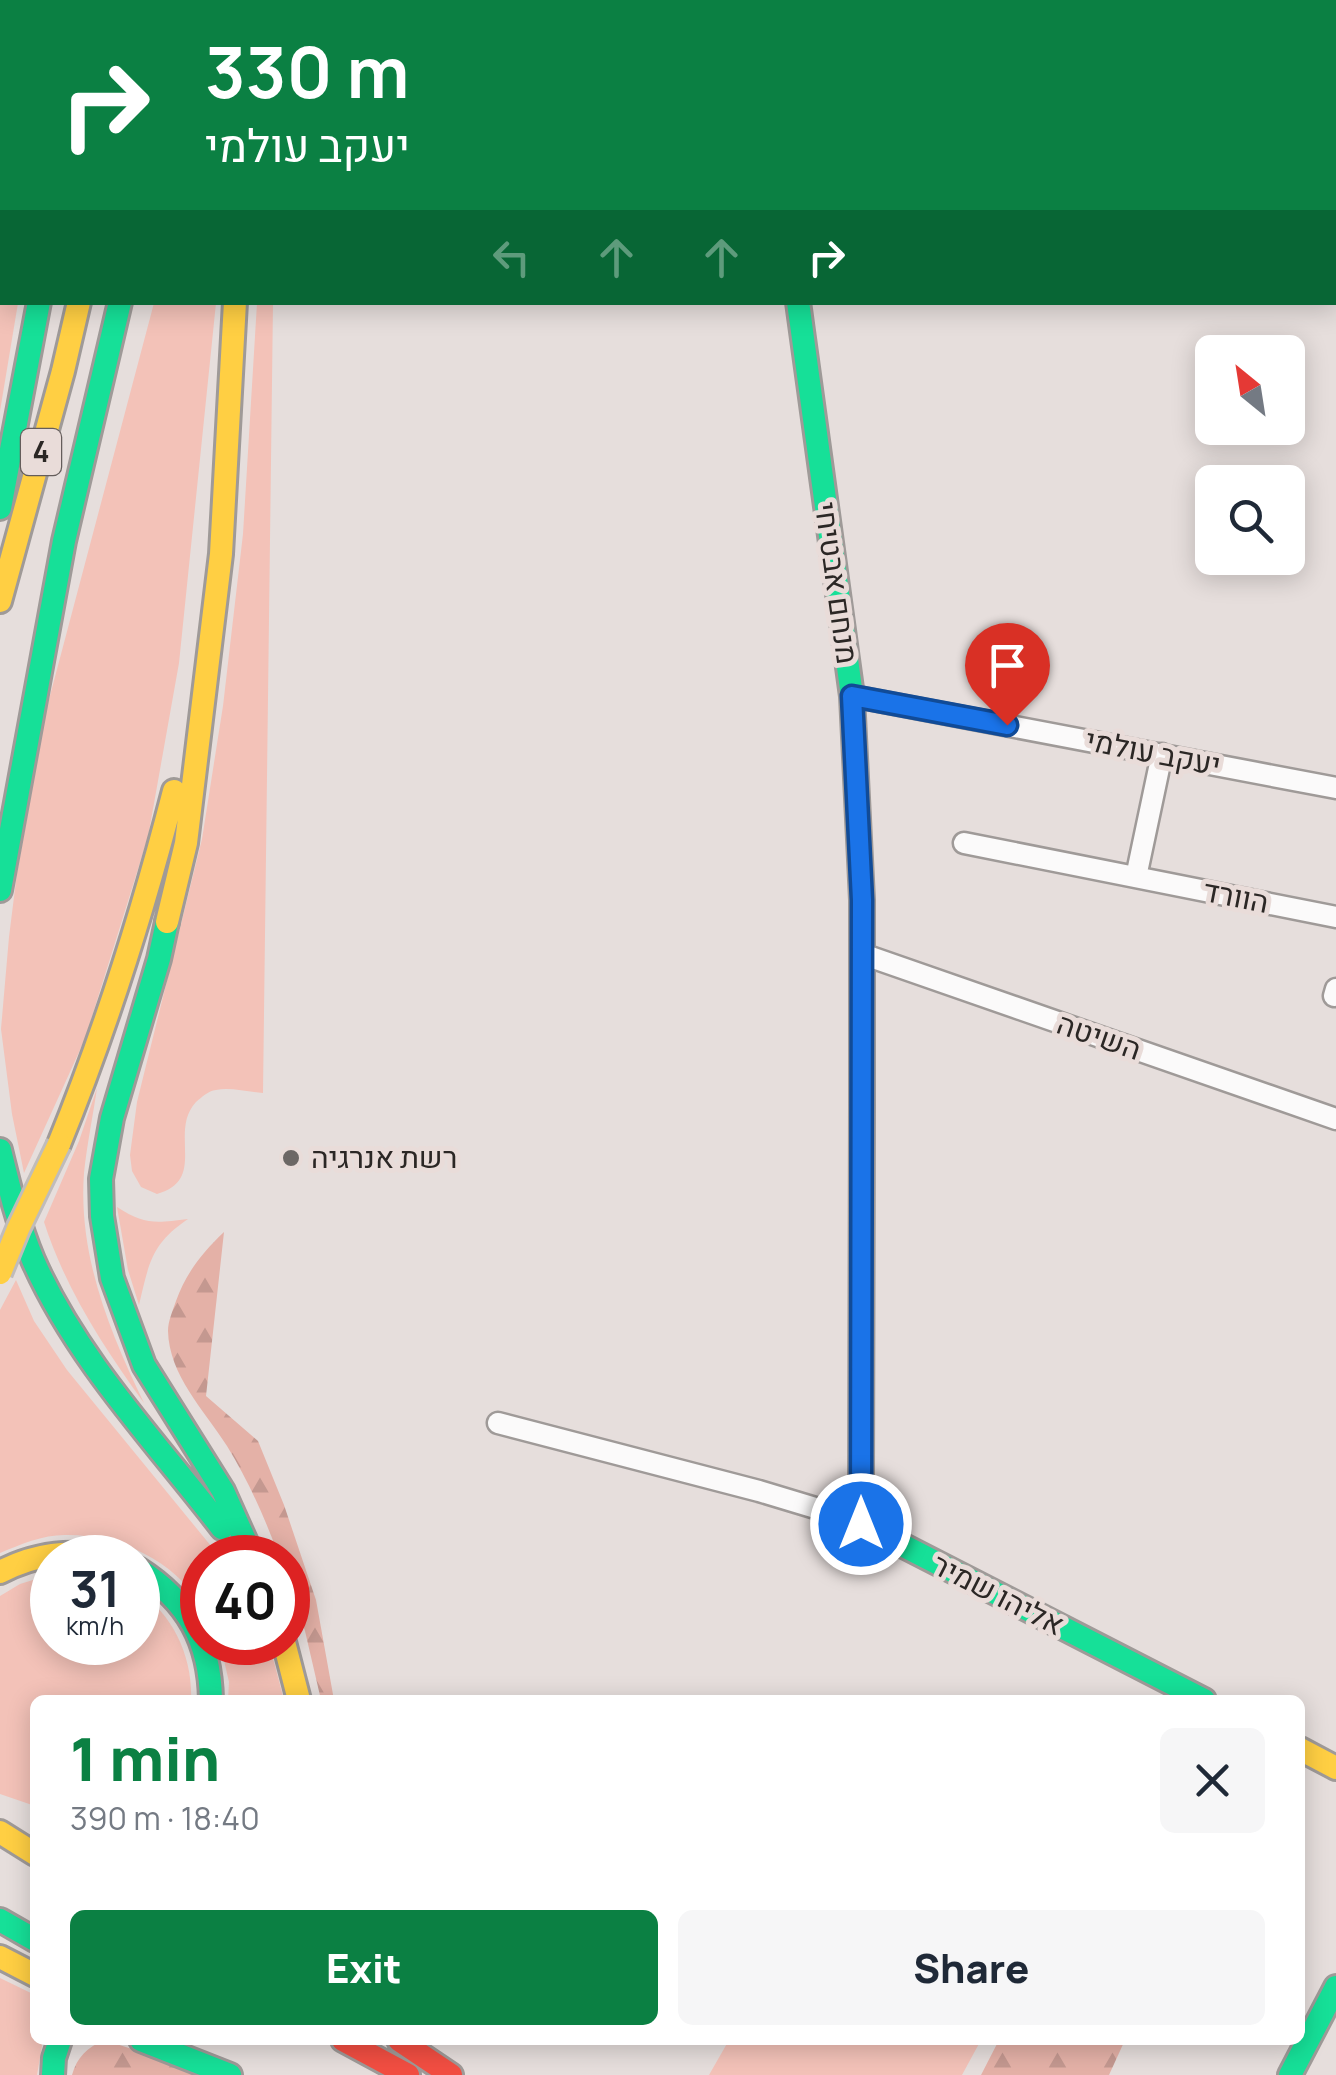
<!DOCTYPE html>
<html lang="en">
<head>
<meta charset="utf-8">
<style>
	:root { --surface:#fff; --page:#f6f6f7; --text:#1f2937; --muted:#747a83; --accent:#0b8043 }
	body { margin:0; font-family:Manrope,Heebo,sans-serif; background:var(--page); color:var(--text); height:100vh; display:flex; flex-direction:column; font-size:38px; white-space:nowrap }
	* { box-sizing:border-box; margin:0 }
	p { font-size:32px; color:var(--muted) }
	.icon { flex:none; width:55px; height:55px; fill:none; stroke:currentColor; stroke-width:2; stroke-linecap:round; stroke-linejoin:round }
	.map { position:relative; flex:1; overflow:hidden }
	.details { position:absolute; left:30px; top:1695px; width:1275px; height:350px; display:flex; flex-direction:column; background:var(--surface); border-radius:15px; box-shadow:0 5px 25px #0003 }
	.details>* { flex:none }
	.hud { position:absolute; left:0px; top:0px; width:1338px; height:305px; box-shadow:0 5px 25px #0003; background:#0b8043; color:#fff; overflow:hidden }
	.needle { width:65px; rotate:330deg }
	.controls { position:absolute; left:1195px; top:335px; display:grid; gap:20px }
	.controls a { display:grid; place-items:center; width:110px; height:110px; border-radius:15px; background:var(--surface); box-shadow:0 5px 25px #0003; font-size:50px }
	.speed { position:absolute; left:30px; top:1535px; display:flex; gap:20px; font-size:50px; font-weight:700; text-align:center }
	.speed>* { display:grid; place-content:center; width:130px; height:130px; border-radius:50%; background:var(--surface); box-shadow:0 5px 25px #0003; line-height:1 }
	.speed small { font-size:25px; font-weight:400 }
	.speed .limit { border:15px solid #d22; background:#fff; color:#111 }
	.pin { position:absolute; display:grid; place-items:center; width:85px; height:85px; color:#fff; margin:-102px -42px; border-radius:50% 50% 50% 0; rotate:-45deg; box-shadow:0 0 10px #0007 }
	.pin .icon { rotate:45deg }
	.me { position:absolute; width:110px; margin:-55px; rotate:0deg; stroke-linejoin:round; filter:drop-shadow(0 0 8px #0008) }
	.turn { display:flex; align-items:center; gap:35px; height:210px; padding:0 40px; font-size:45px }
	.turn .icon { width:130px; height:130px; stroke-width:2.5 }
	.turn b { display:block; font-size:70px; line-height:85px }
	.lanes { display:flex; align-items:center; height:95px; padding:0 40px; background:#0003; justify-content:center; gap:50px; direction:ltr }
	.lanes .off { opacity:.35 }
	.round { display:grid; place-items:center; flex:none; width:105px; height:105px; border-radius:15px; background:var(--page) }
	.summary { display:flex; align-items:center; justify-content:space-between; height:170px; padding:0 40px }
	h1 { font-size:60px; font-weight:800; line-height:75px; color:var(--accent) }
	.action { display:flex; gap:20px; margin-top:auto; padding:20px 40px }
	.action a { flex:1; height:115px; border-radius:15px; background:var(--accent); color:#fff; font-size:40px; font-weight:800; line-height:115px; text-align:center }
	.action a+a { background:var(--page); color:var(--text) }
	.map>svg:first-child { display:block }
</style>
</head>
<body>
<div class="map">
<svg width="1336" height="2075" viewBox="0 0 1336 2075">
	<defs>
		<pattern id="forest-firs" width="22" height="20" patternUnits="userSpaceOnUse" patternTransform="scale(2.5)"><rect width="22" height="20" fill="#e4b1a7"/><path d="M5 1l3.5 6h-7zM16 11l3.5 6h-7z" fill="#c49890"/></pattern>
	</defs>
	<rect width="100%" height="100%" fill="#e6dedc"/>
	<path fill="#f3c2b8" d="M 2,57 L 2,302 L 18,303 L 0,411 L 0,72 Z
		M 154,303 L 216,303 L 179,663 L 148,837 L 85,1039 L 24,1173 L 12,1114 L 1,1029 L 9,937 L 17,873 L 47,707 Z
		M 257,303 L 273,303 L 263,1093 C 248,1092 230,1087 216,1090 C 208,1091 202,1097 196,1102 C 168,1132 208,1180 157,1194 L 141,1187 L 132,1171 L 130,1155 L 137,1102 L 202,839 L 223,706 L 243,534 Z
		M 97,1088 C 93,1116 87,1144 84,1173 C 78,1255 109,1330 144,1403 C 103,1346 66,1290 44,1222 L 79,1141 Z
		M 117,1207 C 144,1225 156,1223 188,1219 C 151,1244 149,1263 139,1305 L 128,1270 Z
		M 16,1280 L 34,1321 L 67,1370 L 220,1557 L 202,1558 L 202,1606 C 174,1561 121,1535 68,1535 C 45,1534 21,1544 0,1553 L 0,1310 Z
		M 52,1574 L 52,1642 L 138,1642 L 138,1592 C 174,1614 193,1659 191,1700 L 35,1700 L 35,1806 L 0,1794 L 0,1596 L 20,1584 Z
		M 220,1643 L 266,1643 L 274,1662 L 284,1700 L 228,1700 L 229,1682 Z
		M 0,1978 L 35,1995 L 35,2040 L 43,2040 L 37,2075 L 0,2075 Z
		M 729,2040 L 981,2040 L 962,2075 L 709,2075 Z"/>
	<path fill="url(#forest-firs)" d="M 224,1232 L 206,1396 L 258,1441 L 284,1505 L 316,1600 L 334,1700 L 321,1700 L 305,1631 L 288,1581 L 288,1558 L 279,1557 C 266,1520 248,1480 227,1446 C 204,1410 169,1375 168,1331 C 168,1321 173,1310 176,1301 C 186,1273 202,1253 224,1232 Z
		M 104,2040 L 160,2058 L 195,2075 L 72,2075 C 77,2057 87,2048 104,2040 Z
		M 999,2040 L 1125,2040 L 1109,2075 L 981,2075 Z"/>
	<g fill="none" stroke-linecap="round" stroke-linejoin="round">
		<g stroke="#9f9a98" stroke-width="25">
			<path id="street" d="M 852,696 L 1336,788
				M 964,843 L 1336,917
				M 1136,877 L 1162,754
				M 862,954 L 1336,1119
				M 1334,996 L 1336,989
				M 498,1423 L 759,1491 L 832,1513 L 861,1524"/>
		</g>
		<g stroke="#9f9a98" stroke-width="28">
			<path id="fast" d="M 798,302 L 852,696 L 862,900 L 862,1106
				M 0,508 L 39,302
				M 0,890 L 64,541 L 120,302
				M 167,922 L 159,959 L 112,1118 L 101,1179 L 102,1216 L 112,1278 L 144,1365 L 223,1491 L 253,1558
				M 0,1150 C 9,1187 18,1224 33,1260 C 77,1360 156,1442 222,1528
				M 861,1484 L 861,1524 L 1204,1700
				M 138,1569 C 188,1601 210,1641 211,1700
				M 0,1920 L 35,1940
				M 141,2040 L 230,2075
				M 53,2075 L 54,2058 L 60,2040
				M 1290,2075 L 1336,1987"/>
		</g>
		<g stroke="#9f9a98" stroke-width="28">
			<path id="slow" d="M 23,0 L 24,2
				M 136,0 L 136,2
				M 758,0 L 759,2
				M 1217,0 L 1231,2
				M 255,2 L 256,0
				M 0,601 L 63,371 L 79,302
				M 167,922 L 186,843 L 221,554 L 235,302
				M 59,1144 C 106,1029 143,911 174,791
				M 861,1484 L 862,1106
				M 0,1572 C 35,1554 69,1549 108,1558
				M 284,1642 L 299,1700
				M 1300,1749 L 1336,1768
				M 0,1832 L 35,1854
				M 0,1957 L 35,1975"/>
		</g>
		<g stroke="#9f9a98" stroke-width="28">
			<path id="jam" d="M 180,2 L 181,0
				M 1335,21 L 1336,21
				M 343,2040 L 408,2075
				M 399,2040 L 451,2075"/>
		</g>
		<use href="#street" stroke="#fbfafa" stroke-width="20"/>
		<use href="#fast" stroke="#16e098" stroke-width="22"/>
		<use href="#slow" stroke="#ffcf43" stroke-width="22"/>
		<use href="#jam" stroke="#f24e42" stroke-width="22"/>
		<g stroke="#c0bcba" stroke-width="28" stroke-linecap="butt">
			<path id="slow-bridge" d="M 0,1273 L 18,1229 L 59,1144"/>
		</g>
		<use href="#slow-bridge" stroke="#ffcf43" stroke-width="22"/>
	</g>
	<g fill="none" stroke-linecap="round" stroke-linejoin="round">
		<g stroke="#114b97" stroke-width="25">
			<path id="route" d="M 861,1524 L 862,900 L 852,696 L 1007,725"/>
		</g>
		<use href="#route" stroke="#1a73e8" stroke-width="18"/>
	</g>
	<circle fill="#6c6765" stroke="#e9dcd9" stroke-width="4" cx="291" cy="1158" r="10"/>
	<g text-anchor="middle" stroke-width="10" stroke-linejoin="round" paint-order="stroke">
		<rect fill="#e9dcd9" stroke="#645d5b" stroke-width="2.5" x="21" y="429" width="40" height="46" rx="8"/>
		<g font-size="28" font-weight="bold" fill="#2b2725">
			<text x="41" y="462">4</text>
		</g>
		<g font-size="30" fill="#2b2725" stroke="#e9dcd9">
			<text transform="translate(836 583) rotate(82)" y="10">מנחם אבטיחי</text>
			<text transform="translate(1153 753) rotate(11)" y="10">יעקב עולמי</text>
			<text transform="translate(1236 897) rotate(11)" y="10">הוורד</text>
			<text transform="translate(1099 1037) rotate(19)" y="10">השיטה</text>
			<text transform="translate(998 1595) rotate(27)" y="10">אליהו שמיר</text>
		</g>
		<g font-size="30" fill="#2b2725" stroke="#e9dcd9" text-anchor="start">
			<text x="311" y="1168">רשת אנרגיה</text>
		</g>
	</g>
</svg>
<div class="controls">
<a><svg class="needle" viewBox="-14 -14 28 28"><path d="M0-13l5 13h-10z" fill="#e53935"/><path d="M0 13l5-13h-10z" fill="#747a83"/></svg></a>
<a><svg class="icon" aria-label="search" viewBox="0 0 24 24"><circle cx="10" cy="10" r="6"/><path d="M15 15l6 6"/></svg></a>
</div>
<div class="speed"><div>31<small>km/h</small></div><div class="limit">40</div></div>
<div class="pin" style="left:1007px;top:725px;background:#d93025"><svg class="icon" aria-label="arrive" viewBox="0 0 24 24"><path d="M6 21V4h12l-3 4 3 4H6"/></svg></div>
<svg class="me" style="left:861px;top:1524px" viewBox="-20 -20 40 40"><circle r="17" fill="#1a73e8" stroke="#fff" stroke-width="3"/><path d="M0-11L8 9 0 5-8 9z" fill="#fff"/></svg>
<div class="hud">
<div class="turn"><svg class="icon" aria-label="right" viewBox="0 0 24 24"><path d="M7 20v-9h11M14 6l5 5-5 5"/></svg><div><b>330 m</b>יעקב עולמי</div></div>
<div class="lanes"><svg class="icon off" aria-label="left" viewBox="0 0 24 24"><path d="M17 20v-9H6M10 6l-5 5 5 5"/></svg><svg class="icon off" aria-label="ahead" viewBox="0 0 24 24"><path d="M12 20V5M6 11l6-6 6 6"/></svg><svg class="icon off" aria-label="ahead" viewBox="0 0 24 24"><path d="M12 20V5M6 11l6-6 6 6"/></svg><svg class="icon" aria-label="right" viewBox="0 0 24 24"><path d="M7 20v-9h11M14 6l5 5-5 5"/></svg></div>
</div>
<section class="details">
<div class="summary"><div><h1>1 min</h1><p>390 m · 18:40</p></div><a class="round"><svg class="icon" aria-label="close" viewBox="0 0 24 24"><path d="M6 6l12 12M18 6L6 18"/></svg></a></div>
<div class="action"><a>Exit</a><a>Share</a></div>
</section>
</div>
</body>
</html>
